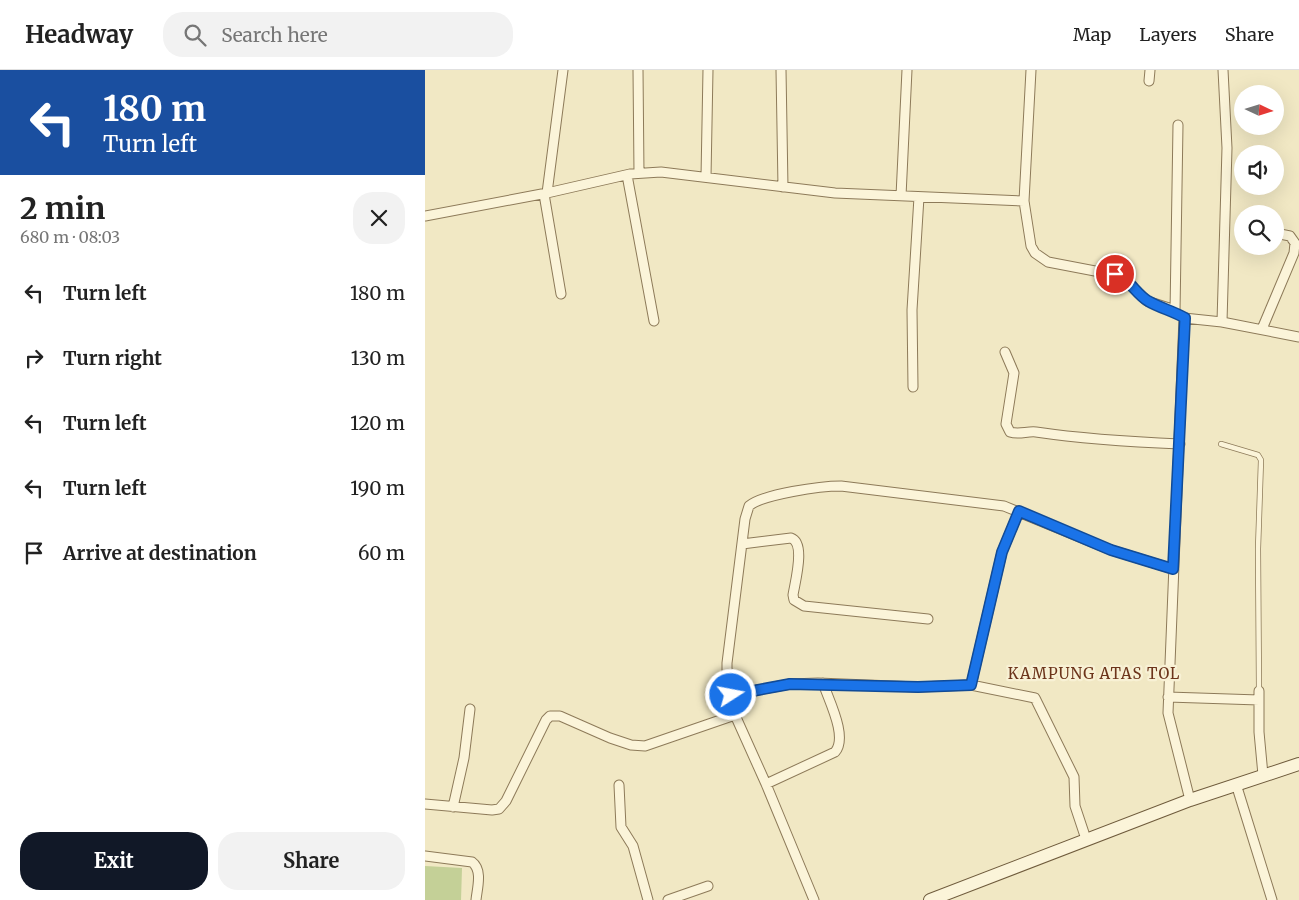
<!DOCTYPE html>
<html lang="en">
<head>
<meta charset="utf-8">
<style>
	:root { --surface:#fff; --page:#f2f2f2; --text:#222; --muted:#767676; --line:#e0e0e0; --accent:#111827 }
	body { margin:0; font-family:Merriweather,serif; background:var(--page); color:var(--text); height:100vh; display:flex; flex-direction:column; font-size:19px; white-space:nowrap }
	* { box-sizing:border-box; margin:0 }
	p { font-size:16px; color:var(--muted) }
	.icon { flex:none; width:28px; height:28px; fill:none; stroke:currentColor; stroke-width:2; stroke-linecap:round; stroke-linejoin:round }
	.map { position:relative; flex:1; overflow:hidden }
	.drawer { display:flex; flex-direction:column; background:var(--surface); width:425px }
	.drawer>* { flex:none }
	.guide { background:#1a4fa0; color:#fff; overflow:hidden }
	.needle { width:32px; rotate:94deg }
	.controls { position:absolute; left:809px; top:15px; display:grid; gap:10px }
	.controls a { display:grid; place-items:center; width:50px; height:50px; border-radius:50%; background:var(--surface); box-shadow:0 5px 20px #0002; font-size:25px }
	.pin { position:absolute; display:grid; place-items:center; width:42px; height:42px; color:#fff; margin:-21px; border:2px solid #fff; border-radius:50%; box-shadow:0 1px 5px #0007 }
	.me { position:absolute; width:55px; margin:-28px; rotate:79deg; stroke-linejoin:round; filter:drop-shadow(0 0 4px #0008) }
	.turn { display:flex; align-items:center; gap:18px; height:105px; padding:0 20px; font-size:22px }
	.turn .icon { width:65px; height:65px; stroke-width:2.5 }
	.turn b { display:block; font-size:35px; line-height:42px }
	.round { display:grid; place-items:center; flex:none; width:52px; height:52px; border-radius:20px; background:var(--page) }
	.headline { display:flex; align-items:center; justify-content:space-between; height:85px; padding:0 20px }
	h1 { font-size:30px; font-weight:700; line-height:38px }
	.primary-button { display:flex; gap:10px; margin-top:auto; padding:10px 20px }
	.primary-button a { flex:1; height:58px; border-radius:20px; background:var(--accent); color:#fff; font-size:20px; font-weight:700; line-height:58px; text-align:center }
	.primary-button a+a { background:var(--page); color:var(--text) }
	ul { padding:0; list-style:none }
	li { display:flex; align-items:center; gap:15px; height:65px; padding:0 20px }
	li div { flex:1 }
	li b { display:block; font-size:19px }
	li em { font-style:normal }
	header { display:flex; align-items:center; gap:30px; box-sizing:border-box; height:70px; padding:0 25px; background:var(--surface); border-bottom:1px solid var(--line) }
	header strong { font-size:24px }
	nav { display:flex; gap:28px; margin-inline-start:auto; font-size:18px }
	.search { width:350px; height:45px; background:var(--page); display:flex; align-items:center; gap:12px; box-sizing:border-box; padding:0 18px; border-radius:20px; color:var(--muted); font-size:19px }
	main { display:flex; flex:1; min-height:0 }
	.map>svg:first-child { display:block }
</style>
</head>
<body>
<header>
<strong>Headway</strong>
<div class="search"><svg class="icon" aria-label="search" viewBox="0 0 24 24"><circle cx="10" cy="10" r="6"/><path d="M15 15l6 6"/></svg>Search here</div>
<nav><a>Map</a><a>Layers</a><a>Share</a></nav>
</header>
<main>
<section class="drawer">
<div class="guide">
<div class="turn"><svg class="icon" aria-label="left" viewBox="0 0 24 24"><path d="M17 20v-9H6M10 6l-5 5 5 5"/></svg><div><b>180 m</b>Turn left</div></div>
</div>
<div class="headline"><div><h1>2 min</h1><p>680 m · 08:03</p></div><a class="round"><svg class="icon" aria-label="close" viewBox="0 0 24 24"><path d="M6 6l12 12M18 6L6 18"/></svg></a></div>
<ul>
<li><svg class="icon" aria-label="left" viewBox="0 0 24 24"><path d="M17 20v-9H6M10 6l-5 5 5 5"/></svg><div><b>Turn left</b></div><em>180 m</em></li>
<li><svg class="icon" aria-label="right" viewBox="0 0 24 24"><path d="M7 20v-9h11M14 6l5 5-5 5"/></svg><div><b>Turn right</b></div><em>130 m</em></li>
<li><svg class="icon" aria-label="left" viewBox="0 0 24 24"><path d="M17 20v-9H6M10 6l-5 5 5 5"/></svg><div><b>Turn left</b></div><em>120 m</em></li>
<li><svg class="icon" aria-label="left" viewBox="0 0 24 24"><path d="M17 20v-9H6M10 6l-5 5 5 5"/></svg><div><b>Turn left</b></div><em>190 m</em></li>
<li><svg class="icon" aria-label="arrive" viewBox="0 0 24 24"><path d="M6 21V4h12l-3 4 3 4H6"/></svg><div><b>Arrive at destination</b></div><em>60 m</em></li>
</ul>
<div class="primary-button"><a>Exit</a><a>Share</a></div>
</section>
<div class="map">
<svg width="874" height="830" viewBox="0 0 874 830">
	<rect width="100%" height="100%" fill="#f1e8c4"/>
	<path fill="#c4d097" d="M 0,796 L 37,798 L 36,830 L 0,830 Z"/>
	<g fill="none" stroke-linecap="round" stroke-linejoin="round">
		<g stroke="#8d7a59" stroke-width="6">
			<path id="lane" d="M 796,374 L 833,385 L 836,390 L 833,479 L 834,621"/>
		</g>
		<g stroke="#8d7a59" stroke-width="11">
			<path id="street" d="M 213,0 L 214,103
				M 356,0 L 358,117
				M 724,11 L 725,0
				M 202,105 L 229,251
				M 281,107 L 283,0
				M 122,123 L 138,0
				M 119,124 L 136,224
				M 476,126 L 482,0
				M 599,131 L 606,0
				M 0,146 L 122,123 L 205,104 L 236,102 L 410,123 L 599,131 L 606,176 L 610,183 L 623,192 L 696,206 L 722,231 L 744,238 L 759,248 L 797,252 L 874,267
				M 750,242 L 753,55
				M 759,248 L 743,643 L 765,730
				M 797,252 L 802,78 L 798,0
				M 837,259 L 869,183 L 870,173 L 865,166 L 850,163
				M 580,282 L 589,303 L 581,354 L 585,362 C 594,365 602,361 611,362 C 659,369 707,372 755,374
				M 488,317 L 487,240 L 494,127
				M 317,474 L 366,468 C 381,473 370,512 368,525 L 369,530 L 379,536 L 503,549
				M 546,615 L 577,482 L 594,441
				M 834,621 L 834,662 L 838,705
				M 306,625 L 365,614 L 393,613 L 493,617 L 546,615 L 610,628 L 649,707 L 650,736 L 661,769
				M 743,627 L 834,630
				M 310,645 L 302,608 L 302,593 L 320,449 L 324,436 C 338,424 396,416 416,416 L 579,436 L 686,480 L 748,499
				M 341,714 L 410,682 C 423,667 404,631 398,613
				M 811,714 L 847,830
				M 194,715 L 196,757 L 208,776 L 223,830
				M 0,734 L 67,740 L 74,739 L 81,731 L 121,650 L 125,646 L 135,646 L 185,668 L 206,675 L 220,676 L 310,645 L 341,714 L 389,830
				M 28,737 L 39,688 L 45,639
				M 0,786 L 47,792 C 58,800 52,819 51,830
				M 243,830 L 283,816"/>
		</g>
		<g stroke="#6f5b3c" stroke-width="14">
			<path id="secondary" d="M 505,830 L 765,730 L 874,694"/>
		</g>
		<use href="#lane" stroke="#fbf4d9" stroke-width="4.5"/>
		<use href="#street" stroke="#fbf4d9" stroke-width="9"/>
		<use href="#secondary" stroke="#fbf4d9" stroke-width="12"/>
	</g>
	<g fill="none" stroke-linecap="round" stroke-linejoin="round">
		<g stroke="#114b97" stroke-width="12">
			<path id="route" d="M 306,625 L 365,614 L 493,617 L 546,615 L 577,482 L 594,441 L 686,480 L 748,499 L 760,248 C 748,241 735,238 723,231 C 710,223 705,209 690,204"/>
		</g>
		<use href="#route" stroke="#1a73e8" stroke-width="9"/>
	</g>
	<g text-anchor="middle" stroke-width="4.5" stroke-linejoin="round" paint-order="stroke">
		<g font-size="15" letter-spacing="1" fill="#6c341a" stroke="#f8f1d5">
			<text x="669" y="609">KAMPUNG ATAS TOL</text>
		</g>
	</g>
</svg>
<div class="controls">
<a><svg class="needle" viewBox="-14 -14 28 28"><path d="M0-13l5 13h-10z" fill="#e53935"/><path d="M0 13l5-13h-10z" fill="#767676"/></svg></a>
<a><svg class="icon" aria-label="sound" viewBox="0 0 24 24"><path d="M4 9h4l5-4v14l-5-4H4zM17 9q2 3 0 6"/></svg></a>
<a><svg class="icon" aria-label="search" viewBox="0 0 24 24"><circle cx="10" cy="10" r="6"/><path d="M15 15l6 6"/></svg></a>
</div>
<div class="pin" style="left:690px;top:204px;background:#d93025"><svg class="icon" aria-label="arrive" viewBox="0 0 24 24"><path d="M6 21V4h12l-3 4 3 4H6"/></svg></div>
<svg class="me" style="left:306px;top:625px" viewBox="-20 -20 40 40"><circle r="17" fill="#1a73e8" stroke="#fff" stroke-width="3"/><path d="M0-11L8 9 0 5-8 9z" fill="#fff"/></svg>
</div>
</main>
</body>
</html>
